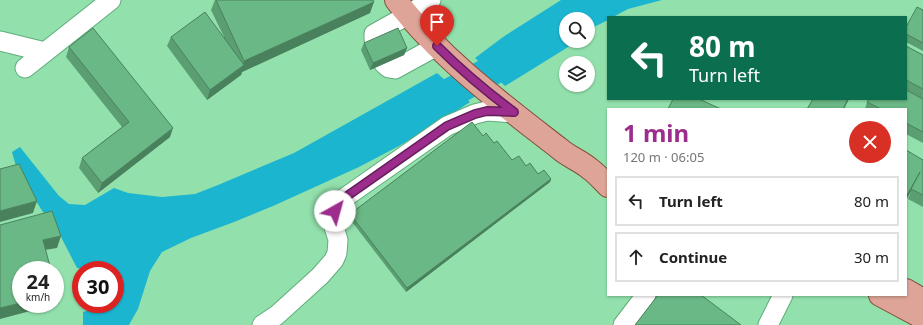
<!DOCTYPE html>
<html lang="en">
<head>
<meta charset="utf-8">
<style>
	:root { --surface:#fff; --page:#f2f2f2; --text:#222; --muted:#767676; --line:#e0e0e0; --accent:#9c2d8c }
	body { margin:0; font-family:"Noto Sans",sans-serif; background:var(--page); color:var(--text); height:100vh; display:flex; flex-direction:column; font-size:15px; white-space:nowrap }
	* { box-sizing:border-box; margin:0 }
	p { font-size:13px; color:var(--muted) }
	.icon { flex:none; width:22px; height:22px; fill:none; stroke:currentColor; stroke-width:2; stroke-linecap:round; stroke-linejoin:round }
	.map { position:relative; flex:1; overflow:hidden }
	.panel { position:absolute; left:607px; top:108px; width:300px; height:188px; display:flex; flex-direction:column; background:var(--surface); border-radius:0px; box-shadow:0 1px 3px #0004 }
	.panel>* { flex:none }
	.hud { position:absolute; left:607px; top:16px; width:300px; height:84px; border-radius:0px; box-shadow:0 1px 3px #0004; background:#0b6e4f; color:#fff; overflow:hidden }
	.controls { position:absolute; left:559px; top:12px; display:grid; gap:8px }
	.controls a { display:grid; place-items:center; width:36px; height:36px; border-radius:50%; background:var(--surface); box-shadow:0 1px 3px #0004; font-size:20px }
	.speed { position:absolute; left:12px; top:261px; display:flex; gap:8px; font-size:20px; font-weight:700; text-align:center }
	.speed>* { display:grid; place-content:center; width:52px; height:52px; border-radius:50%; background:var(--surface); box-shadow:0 1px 3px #0004; line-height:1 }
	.speed small { font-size:10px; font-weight:400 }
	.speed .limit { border:6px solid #d22; background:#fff; color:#111 }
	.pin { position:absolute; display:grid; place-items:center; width:34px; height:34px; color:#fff; margin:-41px -17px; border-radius:50% 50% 50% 0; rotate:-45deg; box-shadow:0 0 4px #0007 }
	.pin .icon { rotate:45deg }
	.me { position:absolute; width:44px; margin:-22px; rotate:38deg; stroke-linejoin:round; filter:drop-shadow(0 0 3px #0008) }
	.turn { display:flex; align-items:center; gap:14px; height:84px; padding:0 16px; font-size:18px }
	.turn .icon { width:52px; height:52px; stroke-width:2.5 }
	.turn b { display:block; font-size:28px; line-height:34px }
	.round { display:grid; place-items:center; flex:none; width:42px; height:42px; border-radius:21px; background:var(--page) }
	.overview { display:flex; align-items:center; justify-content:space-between; height:68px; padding:0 16px }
	h1 { font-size:24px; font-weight:700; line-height:30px; color:var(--accent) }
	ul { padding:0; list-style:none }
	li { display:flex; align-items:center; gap:12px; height:50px; margin:0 8px 6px; padding:0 8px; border:2px solid var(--line); border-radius:0px }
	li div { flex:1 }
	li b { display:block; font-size:15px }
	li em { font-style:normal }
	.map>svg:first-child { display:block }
</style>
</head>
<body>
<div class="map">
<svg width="923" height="325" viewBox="0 0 923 325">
	<rect width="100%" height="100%" fill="#92e1ac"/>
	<path fill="#1cb5d0" d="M 561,0 L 662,0 L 628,9 L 613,17 L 608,17 L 608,20 L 596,26 L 588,32 L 588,19 L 566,19 L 566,41 L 576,41 L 565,49 L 505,86 L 475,58 L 503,37 Z
		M 437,73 L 470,102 L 446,118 L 399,146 L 359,167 L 273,206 L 234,222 L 191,238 L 162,252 L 150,271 L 138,309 L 129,325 L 83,325 L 83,312 L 93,309 L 92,304 L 115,304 L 115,270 L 86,270 L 86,269 L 77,268 L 61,237 L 41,209 L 17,170 L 12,152 L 20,147 L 59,196 L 69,204 L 85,205 L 114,188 L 128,193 L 162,197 L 195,194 L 218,185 L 294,153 Z"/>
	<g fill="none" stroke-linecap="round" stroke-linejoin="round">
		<path stroke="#1cb5d0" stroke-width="30" d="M 420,109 L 493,70 L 566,26"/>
		<g stroke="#5fad7b" stroke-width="21">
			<path id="minor" d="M 0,41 L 45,52
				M 376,43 L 374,39 L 374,34 L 408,15 L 431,0
				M 384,64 L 389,68 L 395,69 L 437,46
				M 25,68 L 111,0
				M 262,325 L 277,315 L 320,276 L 334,260 L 337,253 L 338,240 L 334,227 L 335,211 L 340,201 L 447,126 L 475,114 L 487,111 L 514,113
				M 623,325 L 646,295
				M 768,325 L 783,295"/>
		</g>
		<g stroke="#82503b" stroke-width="24">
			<path id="major" d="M 396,0 C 441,59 502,104 560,149 C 569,157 581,161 590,169 C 597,174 602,180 608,186
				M 906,290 L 923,300
				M 880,295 L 923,318"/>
		</g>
		<use href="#minor" stroke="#fff" stroke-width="19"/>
		<use href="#major" stroke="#dda497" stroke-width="22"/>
	</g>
	<path fill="#5b9e72" d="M 215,0 L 373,0 L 370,13 L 242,72 L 241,75 L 207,100 L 167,46 L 171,37 L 224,37 L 211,10 Z
		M 923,10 L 923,51 L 906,42 L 906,27 Z
		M 364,43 L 407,48 L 404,55 L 370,70 L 361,50 Z
		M 906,46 L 923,55 L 923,143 L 906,134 L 906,109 L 865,109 L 867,102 L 906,99 Z
		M 69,47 L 170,137 L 98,193 L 79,168 L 82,158 L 122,127 L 66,57 Z
		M 483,136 L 494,143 L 512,160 L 526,166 L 538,174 L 551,179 L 550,182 L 406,292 L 349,218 L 350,214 Z
		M 906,150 L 923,160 L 923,207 L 908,199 L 911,191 L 906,200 Z"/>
	<path fill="#4a815d" d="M 374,2 L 370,13 L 242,72 L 241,75 L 207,100 L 210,90 L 242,67 L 244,61 Z
		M 407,48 L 404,55 L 370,70 L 373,63 Z
		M 848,99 L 849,99 L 844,109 L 843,109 Z
		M 173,128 L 170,137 L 98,193 L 102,183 Z
		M 920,172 L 916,182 L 906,200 L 906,197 Z
		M 551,179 L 550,182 L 406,292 L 407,288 Z
		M 37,201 L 33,213 L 0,222 L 0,211 Z
		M 61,236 L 57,248 L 38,251 L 43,240 Z
		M 55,294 L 58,294 L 55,301 Z
		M 21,303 L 21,304 L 54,304 L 53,305 L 0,319 L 0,308 Z"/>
	<path fill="#6ab885" stroke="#4a815d" d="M 216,0 L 373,0 L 374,2 L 244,61 Z
		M 917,7 L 923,10 L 923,43 L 906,34 L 906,27 Z
		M 205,12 L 244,65 L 210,90 L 171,37 Z
		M 93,28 L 173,128 L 102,183 L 82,158 L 129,122 L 69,47 Z
		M 398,28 L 407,48 L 373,63 L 364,43 Z
		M 906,46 L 923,55 L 923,89 L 906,80 Z
		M 906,90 L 923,99 L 923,132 L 906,123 L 906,109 L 881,109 L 867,102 L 869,99 L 906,99 Z
		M 673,99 L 699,99 L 721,109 L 668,109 Z
		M 813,99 L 848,99 L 843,109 L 807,109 Z
		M 472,122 L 483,136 L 486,133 L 494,143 L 497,141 L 512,160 L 519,156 L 526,166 L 530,163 L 538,174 L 544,170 L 551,179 L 407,288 L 350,214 Z
		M 906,150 L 923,160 L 923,195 L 911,189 L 920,172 L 906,197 Z
		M 19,164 L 37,201 L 0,211 L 0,169 Z
		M 52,211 L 61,236 L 43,240 L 51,270 L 21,270 L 21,303 L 0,308 L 0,225 Z
		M 55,284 L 58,294 L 55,294 Z
		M 658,295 L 701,295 L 741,325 L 635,325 Z"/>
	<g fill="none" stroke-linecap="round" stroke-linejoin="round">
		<g stroke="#651d5b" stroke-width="10">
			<path id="route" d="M 335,211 L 340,201 L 447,126 L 475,114 L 487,111 L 514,112 C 487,92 461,70 437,46"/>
		</g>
		<use href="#route" stroke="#9c2d8c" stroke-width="7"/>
	</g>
</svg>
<div class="controls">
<a><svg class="icon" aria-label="search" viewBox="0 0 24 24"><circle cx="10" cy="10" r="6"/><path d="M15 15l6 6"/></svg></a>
<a><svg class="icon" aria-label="layers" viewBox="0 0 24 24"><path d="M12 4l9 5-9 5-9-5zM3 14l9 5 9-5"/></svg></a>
</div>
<div class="speed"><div>24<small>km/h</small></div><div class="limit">30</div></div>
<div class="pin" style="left:437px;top:46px;background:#d93025"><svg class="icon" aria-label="arrive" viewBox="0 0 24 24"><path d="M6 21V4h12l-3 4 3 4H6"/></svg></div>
<svg class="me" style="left:335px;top:211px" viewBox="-20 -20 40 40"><circle r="19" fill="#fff"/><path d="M0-13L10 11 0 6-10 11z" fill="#9c2d8c"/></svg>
<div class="hud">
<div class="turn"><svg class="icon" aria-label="left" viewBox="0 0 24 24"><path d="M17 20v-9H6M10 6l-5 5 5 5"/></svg><div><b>80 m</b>Turn left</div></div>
</div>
<section class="panel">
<div class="overview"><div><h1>1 min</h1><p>120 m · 06:05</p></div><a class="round" style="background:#d93025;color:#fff"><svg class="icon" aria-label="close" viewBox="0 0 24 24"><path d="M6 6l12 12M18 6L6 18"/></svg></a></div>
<ul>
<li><svg class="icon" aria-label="left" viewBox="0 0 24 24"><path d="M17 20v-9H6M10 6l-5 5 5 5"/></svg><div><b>Turn left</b></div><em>80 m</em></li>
<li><svg class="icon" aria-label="ahead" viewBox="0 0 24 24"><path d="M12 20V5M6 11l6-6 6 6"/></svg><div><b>Continue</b></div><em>30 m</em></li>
</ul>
</section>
</div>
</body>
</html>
